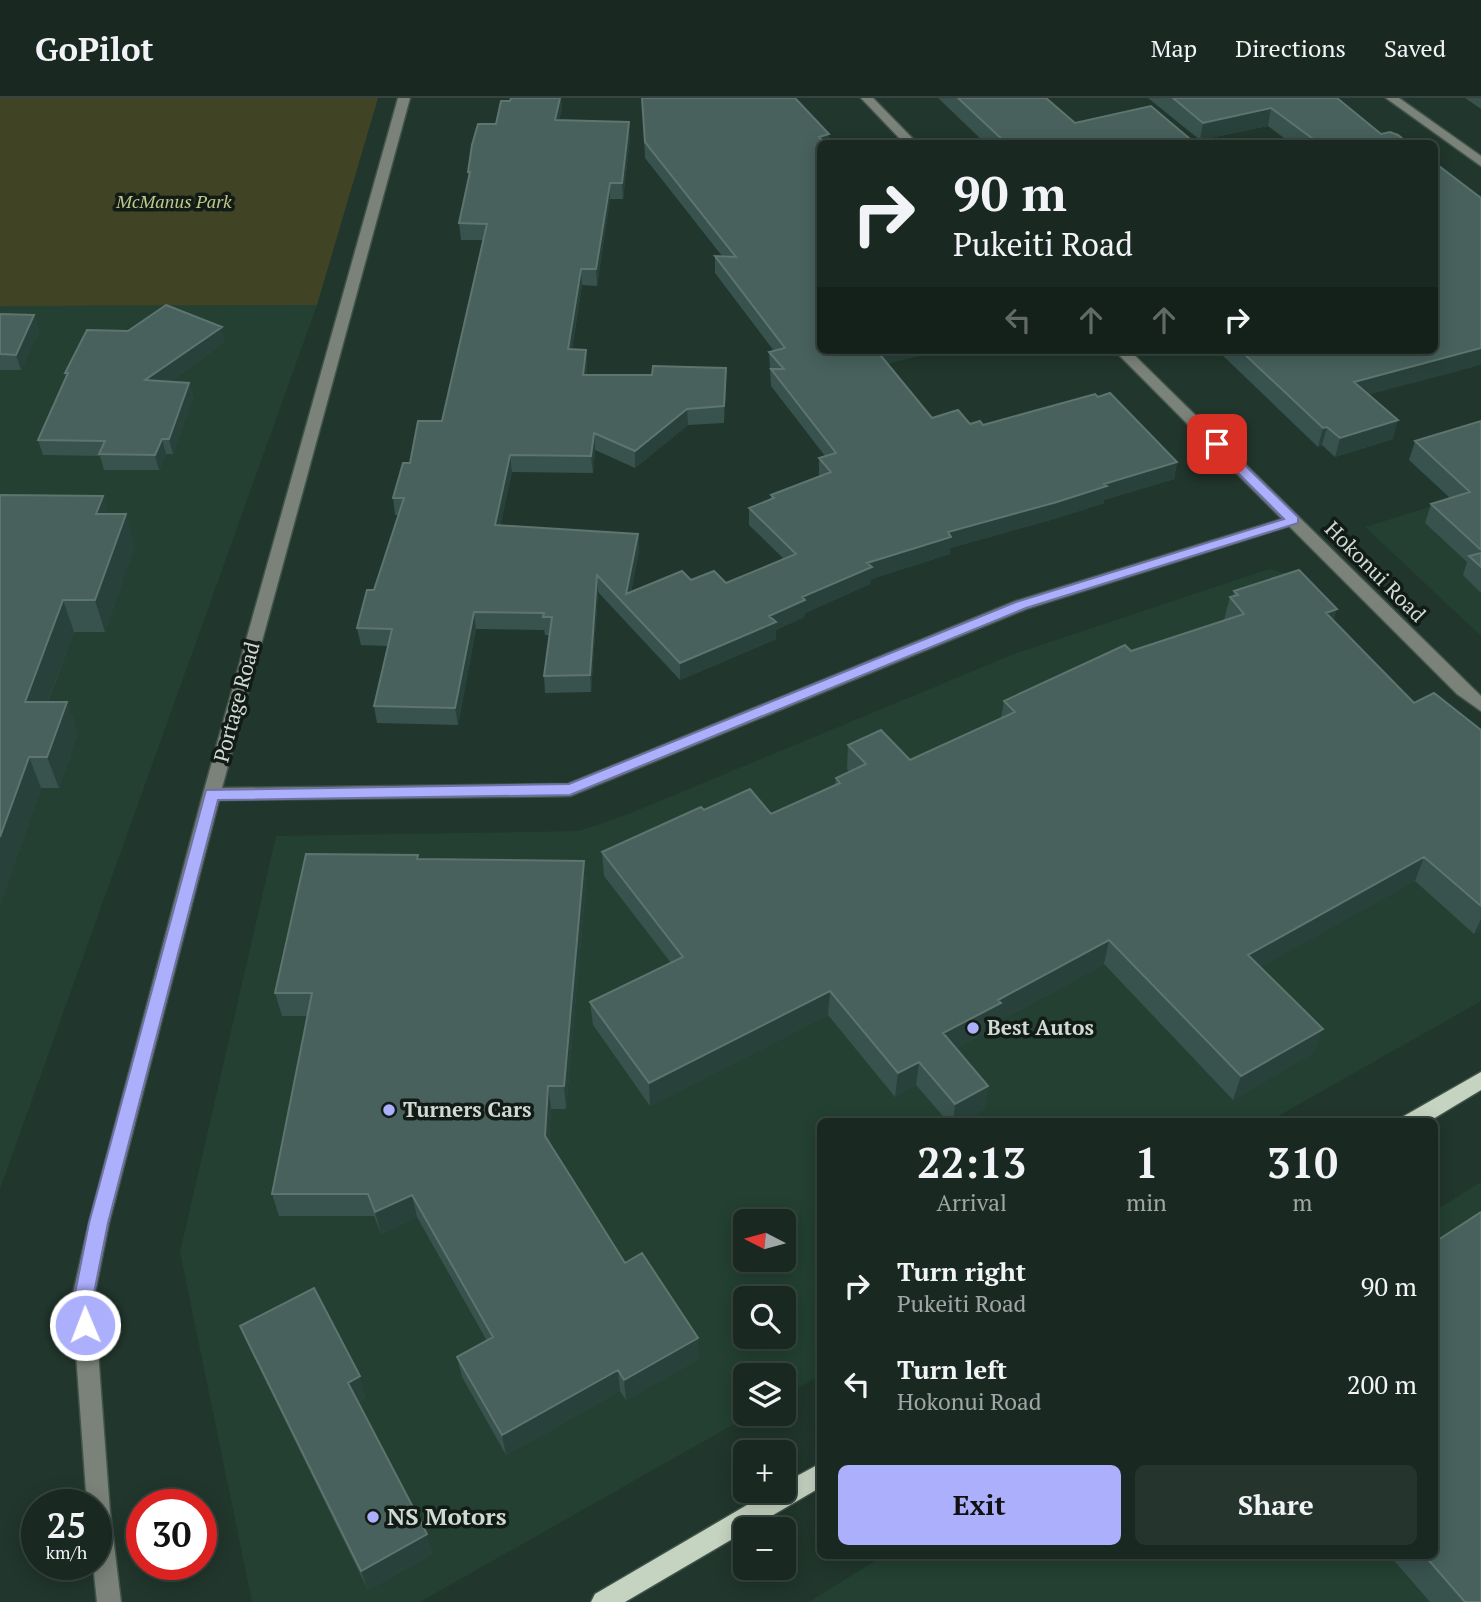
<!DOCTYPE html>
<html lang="en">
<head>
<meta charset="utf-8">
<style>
	:root { --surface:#192821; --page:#26342e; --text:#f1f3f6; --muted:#9fa6a5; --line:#37443f; --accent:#acaffb }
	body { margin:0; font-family:"PT Serif",serif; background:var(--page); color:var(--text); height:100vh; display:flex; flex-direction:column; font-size:26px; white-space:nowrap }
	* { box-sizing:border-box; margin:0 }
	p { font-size:23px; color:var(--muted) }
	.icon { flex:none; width:38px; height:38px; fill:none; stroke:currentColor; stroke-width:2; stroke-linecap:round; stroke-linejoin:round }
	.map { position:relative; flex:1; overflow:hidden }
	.side { position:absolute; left:817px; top:1020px; width:621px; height:441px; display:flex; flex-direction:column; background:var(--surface); border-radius:10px; box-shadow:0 4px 18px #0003,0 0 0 2px var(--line) }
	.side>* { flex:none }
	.guide { position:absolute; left:817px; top:42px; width:621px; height:214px; border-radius:10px; box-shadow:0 4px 18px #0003,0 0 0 2px var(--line); background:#192821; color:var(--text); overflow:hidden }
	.needle { width:46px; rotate:276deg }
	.fabs { position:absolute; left:733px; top:1111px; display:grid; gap:14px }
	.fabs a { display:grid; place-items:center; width:63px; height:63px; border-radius:10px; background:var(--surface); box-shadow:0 4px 18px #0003,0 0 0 2px var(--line); font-size:35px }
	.speed { position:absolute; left:21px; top:1391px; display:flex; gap:14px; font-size:35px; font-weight:700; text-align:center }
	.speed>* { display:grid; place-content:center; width:91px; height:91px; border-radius:50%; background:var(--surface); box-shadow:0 4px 18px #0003,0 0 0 2px var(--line); line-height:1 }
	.speed small { font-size:18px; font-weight:400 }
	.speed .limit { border:10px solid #d22; background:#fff; color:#111 }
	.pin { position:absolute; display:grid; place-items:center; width:60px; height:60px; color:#fff; margin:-30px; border-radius:14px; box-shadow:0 4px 10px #0006 }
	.me { position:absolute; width:77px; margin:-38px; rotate:359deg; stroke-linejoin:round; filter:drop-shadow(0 0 5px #0008) }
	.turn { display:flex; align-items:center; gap:24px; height:147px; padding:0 21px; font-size:32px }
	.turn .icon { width:91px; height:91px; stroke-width:2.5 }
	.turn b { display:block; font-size:49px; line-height:60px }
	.lanes { display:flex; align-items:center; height:66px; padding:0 21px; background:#0003; justify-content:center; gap:35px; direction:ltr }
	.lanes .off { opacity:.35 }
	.eta { display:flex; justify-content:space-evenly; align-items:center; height:119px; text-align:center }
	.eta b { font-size:42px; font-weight:700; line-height:49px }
	.button { display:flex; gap:14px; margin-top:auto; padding:14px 21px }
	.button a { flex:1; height:80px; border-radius:10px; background:var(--accent); color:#111; font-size:28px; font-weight:700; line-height:80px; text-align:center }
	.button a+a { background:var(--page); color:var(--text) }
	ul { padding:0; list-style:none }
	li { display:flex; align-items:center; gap:21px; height:98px; padding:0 21px }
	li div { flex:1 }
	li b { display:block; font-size:26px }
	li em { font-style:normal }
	header { display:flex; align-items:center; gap:42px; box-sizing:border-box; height:98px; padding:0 35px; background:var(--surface); border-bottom:2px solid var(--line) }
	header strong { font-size:33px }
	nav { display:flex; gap:38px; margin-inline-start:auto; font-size:24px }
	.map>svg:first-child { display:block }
</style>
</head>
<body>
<header>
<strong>GoPilot</strong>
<nav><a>Map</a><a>Directions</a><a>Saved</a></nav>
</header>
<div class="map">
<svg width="1481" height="1504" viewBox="0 0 1481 1504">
	<rect width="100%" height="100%" fill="#21362c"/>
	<path fill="#234032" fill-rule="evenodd" d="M 317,207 L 0,1091 L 0,208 Z
		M 1481,393 L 1481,538 L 1365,429 Z
		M 1269,471 L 1285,475 L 1426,614 L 1481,658 L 1481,903 L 1268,1024 L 821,1024 L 821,1277 L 784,1298 L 784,1278 L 746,1278 L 746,1316 L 752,1316 L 420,1504 L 252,1504 L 180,1154 L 276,738 L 579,733 L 626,717 L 1014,556 ZM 746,1124 L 784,1124 L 784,1162 L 746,1162 ZM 746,1200 L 784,1200 L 784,1239 L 746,1239 Z
		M 1481,1084 L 1481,1504 L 809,1504 L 883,1458 L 1435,1458 L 1435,1113 Z"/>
	<path fill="#404425" d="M 0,0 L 378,0 L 317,207 L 0,208 Z"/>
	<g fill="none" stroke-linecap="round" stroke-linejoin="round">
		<g stroke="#40544a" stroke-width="3">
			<path id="minor" d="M 398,0 L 410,0 L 222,690 L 568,686 L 1016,503 L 1282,421 L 1114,252 L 1129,252 L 1481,598 L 1481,613 L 1457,596 L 1289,428 L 1026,511 L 570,698 L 219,702 L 109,1125 L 94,1200 L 110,1414 L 121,1504 L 97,1504 L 93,1466 L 96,1466 L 96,1407 L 87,1407 L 72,1200 L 89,1125 L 203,696 Z
				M 861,0 L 873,0 L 918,46 L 905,46 Z
				M 1386,0 L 1399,0 L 1481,58 L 1481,68 Z"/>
		</g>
		<g stroke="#40544a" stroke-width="3">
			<path id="major" d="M 1481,974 L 1481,992 L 1428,1024 L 1401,1024 L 1404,1018 Z
				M 821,1365 L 821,1389 L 625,1504 L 591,1504 L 595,1496 L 771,1393 L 784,1393 L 784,1385 Z"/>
		</g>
		<use href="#minor" fill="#7b8279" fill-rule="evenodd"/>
		<use href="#major" fill="#c5d3c1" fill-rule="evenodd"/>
	</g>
	<path fill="#38524e" d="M 511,0 L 561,0 L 562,10 L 559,22 L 630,40 L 623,101 L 610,101 L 597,188 L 582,187 L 572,251 L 586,252 L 587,269 L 586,277 L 652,277 L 726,270 L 726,287 L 724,325 L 688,327 L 635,370 L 595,352 L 593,375 L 512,374 L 500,428 L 638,436 L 639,453 L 631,494 L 691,482 L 726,485 L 784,461 L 749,427 L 749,410 L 771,401 L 771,397 L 820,378 L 819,377 L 819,360 L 825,358 L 771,288 L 769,254 L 774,253 L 715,175 L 715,158 L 722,158 L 645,60 L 642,0 L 829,36 L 828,46 L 821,46 L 821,252 L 888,266 L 932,320 L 970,326 L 983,327 L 1177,364 L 1174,381 L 1104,402 L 1104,405 L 1054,421 L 950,450 L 950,456 L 871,481 L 870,486 L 805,515 L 804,519 L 776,532 L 776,541 L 680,582 L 598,494 L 591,594 L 545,595 L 544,578 L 549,537 L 545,537 L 544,532 L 476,531 L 458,627 L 377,625 L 374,608 L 388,548 L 361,547 L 357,530 L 374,492 L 399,417 L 395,417 L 393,400 L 410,365 L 442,323 L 483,142 L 461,142 L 459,125 L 469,82 L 468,74 Z
		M 938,0 L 1046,0 L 1075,25 L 1196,46 L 986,46 Z
		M 1148,0 L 1337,0 L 1381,36 L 1409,46 L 1292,46 L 1268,28 L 1200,42 Z
		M 1465,0 L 1481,0 L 1481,11 Z
		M 0,216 L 34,217 L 39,233 L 21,272 L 0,272 Z
		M 225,244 L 169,284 L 189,285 L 193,300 L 173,356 L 166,356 L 159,372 L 104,372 L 100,358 L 43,357 L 38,342 L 66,279 L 65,275 Z
		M 1217,252 L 1435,252 L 1369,297 L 1393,341 L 1335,359 L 1322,347 L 1318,349 Z
		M 1481,323 L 1481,495 L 1463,477 L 1467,464 L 1425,425 L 1431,406 L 1450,400 L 1409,362 L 1415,343 Z
		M 0,397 L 103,398 L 108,416 L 135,447 L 105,534 L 74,534 L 48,604 L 67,604 L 78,635 L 59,690 L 41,690 L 0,807 Z
		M 1234,493 L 1334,523 L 1414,605 L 1481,632 L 1481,832 L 1474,836 L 1415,783 L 1260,869 L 1314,954 L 1233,1002 L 1104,866 L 998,924 L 997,929 L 956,950 L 988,988 L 984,1011 L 962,1024 L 948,1024 L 916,987 L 895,999 L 828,917 L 650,1008 L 593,927 L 590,904 L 671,865 L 604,778 L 602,754 L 704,712 L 771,716 L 835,687 L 836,680 L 849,673 L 847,671 L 848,647 L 910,662 L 1001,620 L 1004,603 L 1131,553 L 1224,522 L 1230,499 L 1233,498 Z
		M 419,761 L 584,763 L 586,786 L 566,1011 L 551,1011 L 549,1044 L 625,1165 L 699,1261 L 626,1302 L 620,1293 L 506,1357 L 462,1279 L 457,1259 L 487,1243 L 417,1119 L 381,1136 L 374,1118 L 279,1118 L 272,1096 L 307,918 L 282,918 L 275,895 Z
		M 240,1228 L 366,1299 L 358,1304 L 433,1456 L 368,1492 L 249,1249 Z
		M 1390,1458 L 1435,1458 L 1481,1504 L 1430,1504 Z"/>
	<path fill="#28413a" d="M 560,0 L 561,0 L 562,10 L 556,37 L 555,22 Z
		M 1271,10 L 1268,28 L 1200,42 L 1203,25 Z
		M 629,24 L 630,40 L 623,101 L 622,85 Z
		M 829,36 L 828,46 L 821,46 L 819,39 Z
		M 610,85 L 610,101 L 597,188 L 596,171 Z
		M 581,171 L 582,187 L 569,268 L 568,251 Z
		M 34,217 L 39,233 L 21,272 L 16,257 Z
		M 222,229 L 225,244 L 149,298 L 145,282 Z
		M 1481,250 L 1481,267 L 1349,302 L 1354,284 Z
		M 586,252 L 587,269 L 584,294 L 583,277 Z
		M 879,252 L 942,252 L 876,269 L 877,253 Z
		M 726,270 L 726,287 L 724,325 L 724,308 Z
		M 189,285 L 193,300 L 173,356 L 169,341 Z
		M 687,311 L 688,327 L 635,370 L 635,353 Z
		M 1398,322 L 1393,341 L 1335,359 L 1340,340 Z
		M 1327,329 L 1322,347 L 1318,349 L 1323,330 Z
		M 594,335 L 595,352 L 593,375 L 591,358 Z
		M 162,341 L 166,356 L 159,372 L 155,357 Z
		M 510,357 L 512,374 L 497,445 L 495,427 Z
		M 1177,364 L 1174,381 L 1104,402 L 1104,405 L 1054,421 L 950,450 L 950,456 L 871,481 L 870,486 L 805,515 L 804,519 L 776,532 L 776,541 L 680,582 L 680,565 L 867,465 L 948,434 Z
		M 103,398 L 112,429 L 96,416 Z
		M 126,416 L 135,447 L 105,534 L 95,502 Z
		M 638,436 L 639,453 L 628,510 L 626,496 Z
		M 597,477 L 598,494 L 591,594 L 590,577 Z
		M 63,502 L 74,534 L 36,635 L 25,604 Z
		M 1337,511 L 1330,536 L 1326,515 Z
		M 474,514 L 476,531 L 458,627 L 455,610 Z
		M 67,604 L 78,635 L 59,690 L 47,659 Z
		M 29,659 L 41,690 L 0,807 L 0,739 Z
		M 1424,759 L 1415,783 L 1240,881 L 1248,857 Z
		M 584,763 L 586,786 L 566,1011 L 564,988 Z
		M 1481,821 L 1481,832 L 1474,836 Z
		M 1109,842 L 1104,866 L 998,924 L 997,929 L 940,958 L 943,935 L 998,902 Z
		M 830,893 L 828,917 L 650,1008 L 649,985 Z
		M 1323,931 L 1314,954 L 1233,1002 L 1241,978 Z
		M 919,964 L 916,987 L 895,999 L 898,975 Z
		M 548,988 L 551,1011 L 548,1060 L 545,1038 Z
		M 988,988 L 984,1011 L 962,1024 L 953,1024 L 955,1006 Z
		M 412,1097 L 417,1119 L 381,1136 L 375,1114 Z
		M 698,1240 L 699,1261 L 626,1302 L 624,1282 Z
		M 618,1272 L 620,1293 L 506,1357 L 502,1337 Z
		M 360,1278 L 366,1299 L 355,1305 L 348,1285 Z
		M 427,1436 L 433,1456 L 368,1492 L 361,1473 Z"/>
	<path fill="#48615c" stroke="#5d746f" stroke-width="2" d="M 511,0 L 560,0 L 555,22 L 629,24 L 622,85 L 610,85 L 596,171 L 581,171 L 568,251 L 586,252 L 583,277 L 652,277 L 653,268 L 726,270 L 724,308 L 687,311 L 635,353 L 594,335 L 591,358 L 510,357 L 495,427 L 638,436 L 626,496 L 682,473 L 691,482 L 714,473 L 726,485 L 796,456 L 749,410 L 774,400 L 771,397 L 831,374 L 819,360 L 836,355 L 771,271 L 784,271 L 769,254 L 785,250 L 715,158 L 736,159 L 645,44 L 642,0 L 795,0 L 829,36 L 819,39 L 826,46 L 821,46 L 821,85 L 819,85 L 821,88 L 821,252 L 879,252 L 877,253 L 932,320 L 958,312 L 970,326 L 980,323 L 983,327 L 1095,296 L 1098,299 L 1110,295 L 1177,364 L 1104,386 L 1107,388 L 1057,404 L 948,434 L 951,439 L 867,465 L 872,469 L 802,499 L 805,502 L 769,518 L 776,524 L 680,565 L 597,477 L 590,577 L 544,578 L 552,519 L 543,519 L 544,515 L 474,514 L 455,610 L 374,608 L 392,531 L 357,530 L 367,492 L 374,492 L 404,400 L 393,400 L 403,365 L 410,365 L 418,323 L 442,323 L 487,126 L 459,125 L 470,74 L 468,74 L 472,47 L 478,26 L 496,26 L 501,3 L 510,3 Z
		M 958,0 L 1046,0 L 1075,25 L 1151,8 L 1196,46 L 1007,46 Z
		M 1173,0 L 1337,0 L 1381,36 L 1390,34 L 1398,37 L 1409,46 L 1320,46 L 1271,10 L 1203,25 Z
		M 1435,65 L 1481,100 L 1481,250 L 1354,284 L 1398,322 L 1340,340 L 1327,329 L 1323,330 L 1240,252 L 1435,252 Z
		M 166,207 L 222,229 L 145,282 L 189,285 L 169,341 L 162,341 L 155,357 L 99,356 L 105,343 L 38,342 L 68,275 L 65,275 L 87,232 L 128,233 Z
		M 0,216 L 34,217 L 16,257 L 0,256 Z
		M 1481,323 L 1481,452 L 1431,406 L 1470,394 L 1415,343 Z
		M 0,397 L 103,398 L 96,416 L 126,416 L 95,502 L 63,502 L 25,604 L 67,604 L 47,659 L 29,659 L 0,739 Z
		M 1481,455 L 1481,469 L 1469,458 Z
		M 1299,472 L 1337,511 L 1326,515 L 1414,605 L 1434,595 L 1481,632 L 1481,808 L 1424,759 L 1248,857 L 1323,931 L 1241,978 L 1109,842 L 998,902 L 1001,905 L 943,935 L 988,988 L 955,1006 L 919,964 L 898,975 L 830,893 L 649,985 L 590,904 L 683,859 L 602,754 L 701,709 L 704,712 L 750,691 L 771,716 L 840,685 L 836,680 L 866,666 L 848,647 L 881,632 L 910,662 L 1015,614 L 1004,603 L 1125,547 L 1131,553 L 1244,516 L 1230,499 L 1238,497 L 1234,493 Z
		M 306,756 L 418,757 L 417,761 L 584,763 L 564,988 L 548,988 L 545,1038 L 625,1165 L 642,1155 L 698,1240 L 624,1282 L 618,1272 L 502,1337 L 457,1259 L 493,1239 L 412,1097 L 375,1114 L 368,1096 L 272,1096 L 312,895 L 275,895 Z
		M 1481,1114 L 1481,1504 L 1465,1504 L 1425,1458 L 1435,1458 L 1435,1144 Z
		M 314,1190 L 360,1278 L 348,1285 L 427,1436 L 361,1473 L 240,1228 Z"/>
	<path fill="#acaffb" stroke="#7072a3" stroke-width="2" d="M 1217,343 L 1221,344 L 1298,419 L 1298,425 L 1026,510 L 570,697 L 218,702 L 108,1125 L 93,1200 L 95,1227 L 92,1233 L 85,1235 L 78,1233 L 74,1200 L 89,1125 L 206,692 L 569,686 L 1016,504 L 1284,421 L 1212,349 L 1212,344 Z"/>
	<g fill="#acaffb" stroke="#121b16" stroke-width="2.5">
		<circle cx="973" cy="930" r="7"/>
		<circle cx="389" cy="1012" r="7"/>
		<circle cx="373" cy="1419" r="7"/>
	</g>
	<g text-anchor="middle" stroke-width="7" stroke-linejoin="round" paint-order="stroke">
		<g font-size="18" font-style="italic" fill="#c0c78b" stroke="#121b16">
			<text x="174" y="110">McManus Park</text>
		</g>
		<g font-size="21" fill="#cedad3" stroke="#121b16">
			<text transform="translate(1375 474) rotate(45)" y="7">Hokonui Road</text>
			<text transform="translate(237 604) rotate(-75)" y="7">Portage Road</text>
		</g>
		<g font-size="21" font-weight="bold" fill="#cedad3" stroke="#121b16" text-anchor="start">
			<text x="987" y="937">Best Autos</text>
			<text x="403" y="1019">Turners Cars</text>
		</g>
		<g font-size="24" font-weight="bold" fill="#cedad3" stroke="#121b16" text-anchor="start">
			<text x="387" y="1427">NS Motors</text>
		</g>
	</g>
</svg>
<div class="fabs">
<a><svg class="needle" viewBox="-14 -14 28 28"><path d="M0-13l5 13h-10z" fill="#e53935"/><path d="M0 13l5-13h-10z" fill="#9fa6a5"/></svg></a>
<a><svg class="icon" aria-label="search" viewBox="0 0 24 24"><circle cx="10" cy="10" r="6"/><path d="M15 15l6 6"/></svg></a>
<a><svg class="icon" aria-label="layers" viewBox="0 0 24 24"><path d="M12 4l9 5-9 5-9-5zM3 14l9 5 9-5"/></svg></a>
<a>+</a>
<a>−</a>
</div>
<div class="speed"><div>25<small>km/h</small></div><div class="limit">30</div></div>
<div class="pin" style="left:1217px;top:346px;background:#d93025"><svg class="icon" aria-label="arrive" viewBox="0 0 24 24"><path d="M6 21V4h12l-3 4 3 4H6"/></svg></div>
<svg class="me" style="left:85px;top:1227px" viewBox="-20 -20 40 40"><circle r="17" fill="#acaffb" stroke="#fff" stroke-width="3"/><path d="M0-11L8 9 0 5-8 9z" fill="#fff"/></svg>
<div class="guide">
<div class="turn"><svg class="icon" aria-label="right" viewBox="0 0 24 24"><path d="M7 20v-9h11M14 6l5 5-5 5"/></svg><div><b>90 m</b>Pukeiti Road</div></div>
<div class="lanes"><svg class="icon off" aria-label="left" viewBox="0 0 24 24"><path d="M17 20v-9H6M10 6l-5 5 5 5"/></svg><svg class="icon off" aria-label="ahead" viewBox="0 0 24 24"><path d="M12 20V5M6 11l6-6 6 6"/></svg><svg class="icon off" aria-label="ahead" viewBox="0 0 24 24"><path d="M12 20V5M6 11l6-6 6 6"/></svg><svg class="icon" aria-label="right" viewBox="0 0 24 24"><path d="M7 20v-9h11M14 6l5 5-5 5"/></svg></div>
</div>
<section class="side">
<div class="eta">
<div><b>22:13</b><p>Arrival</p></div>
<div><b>1</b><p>min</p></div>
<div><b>310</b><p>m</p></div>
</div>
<ul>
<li><svg class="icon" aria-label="right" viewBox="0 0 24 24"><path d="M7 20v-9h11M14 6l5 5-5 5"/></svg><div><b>Turn right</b><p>Pukeiti Road</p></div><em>90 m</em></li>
<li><svg class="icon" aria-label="left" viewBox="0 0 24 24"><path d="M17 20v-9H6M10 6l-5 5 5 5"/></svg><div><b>Turn left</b><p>Hokonui Road</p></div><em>200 m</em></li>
</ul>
<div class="button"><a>Exit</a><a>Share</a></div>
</section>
</div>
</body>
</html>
